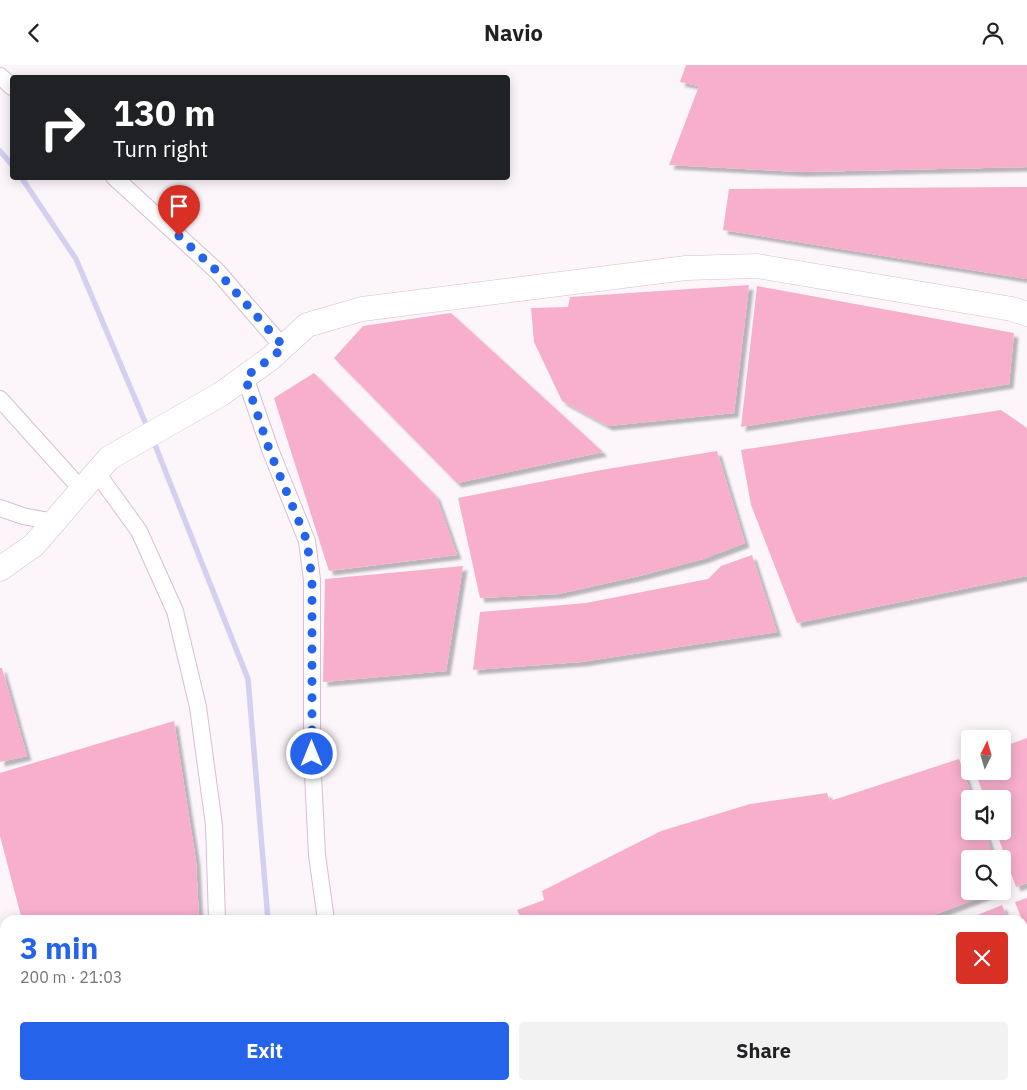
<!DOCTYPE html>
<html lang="en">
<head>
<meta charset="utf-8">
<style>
	:root { --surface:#fff; --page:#f2f2f2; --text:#202124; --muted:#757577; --accent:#2563eb }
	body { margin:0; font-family:"IBM Plex Sans",sans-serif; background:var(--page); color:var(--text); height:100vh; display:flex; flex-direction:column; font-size:19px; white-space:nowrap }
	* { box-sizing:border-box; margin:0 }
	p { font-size:16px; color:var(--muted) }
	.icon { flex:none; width:28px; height:28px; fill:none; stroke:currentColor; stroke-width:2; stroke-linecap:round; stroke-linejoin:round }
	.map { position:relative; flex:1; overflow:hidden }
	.side { position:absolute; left:0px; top:850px; width:1028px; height:175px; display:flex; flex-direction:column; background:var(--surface); border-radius:15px 15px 0 0; box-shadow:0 2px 12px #0003 }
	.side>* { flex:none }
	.top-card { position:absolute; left:10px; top:10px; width:500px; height:105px; border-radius:5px; box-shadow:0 2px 12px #0003; background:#202124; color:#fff; overflow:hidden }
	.needle { width:32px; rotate:5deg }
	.tools { position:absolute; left:961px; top:665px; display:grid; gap:10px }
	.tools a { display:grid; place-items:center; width:50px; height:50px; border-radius:5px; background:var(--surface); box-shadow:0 2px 12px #0003; font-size:25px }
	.pin { position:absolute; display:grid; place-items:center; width:42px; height:42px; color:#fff; margin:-51px -21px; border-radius:50% 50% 50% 0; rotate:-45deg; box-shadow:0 0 5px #0007 }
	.pin .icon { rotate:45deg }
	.me { position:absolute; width:55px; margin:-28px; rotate:0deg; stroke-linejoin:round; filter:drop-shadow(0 0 4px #0008) }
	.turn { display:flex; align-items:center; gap:18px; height:105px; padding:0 20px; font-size:22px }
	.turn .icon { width:65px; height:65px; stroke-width:2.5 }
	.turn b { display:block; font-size:35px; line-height:42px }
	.round { display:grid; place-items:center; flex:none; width:52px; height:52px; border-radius:5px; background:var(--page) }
	.overview { display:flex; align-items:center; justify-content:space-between; height:85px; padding:0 20px }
	h1 { font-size:30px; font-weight:700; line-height:38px; color:var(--accent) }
	.button { display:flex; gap:10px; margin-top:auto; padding:10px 20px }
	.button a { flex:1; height:58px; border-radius:5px; background:var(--accent); color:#fff; font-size:20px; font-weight:700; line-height:58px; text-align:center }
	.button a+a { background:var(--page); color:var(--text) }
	header { display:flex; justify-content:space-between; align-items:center; height:65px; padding:0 20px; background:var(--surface); font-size:22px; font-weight:700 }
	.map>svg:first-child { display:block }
</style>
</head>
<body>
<header><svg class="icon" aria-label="back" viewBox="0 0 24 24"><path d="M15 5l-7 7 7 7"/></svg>Navio<svg class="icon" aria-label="person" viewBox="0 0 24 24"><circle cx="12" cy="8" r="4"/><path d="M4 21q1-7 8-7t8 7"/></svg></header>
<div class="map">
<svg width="1027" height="1025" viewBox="0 0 1027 1025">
	<defs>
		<filter id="shadow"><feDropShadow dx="4.5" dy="4.5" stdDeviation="1" flood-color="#0004"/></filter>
	</defs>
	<rect width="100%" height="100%" fill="#fcf6fb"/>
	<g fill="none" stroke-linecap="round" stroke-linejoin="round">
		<path stroke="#d3d0f1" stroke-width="5.5" d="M 0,86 L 12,100
			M 21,112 L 76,194 L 148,364
			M 153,375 L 248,614 L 268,855
			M 272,1020 L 274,1025"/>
	</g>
	<path fill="#f8afcc" filter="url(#shadow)" d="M 686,0 L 1027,0 L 1027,102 L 801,107 L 669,100 L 699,21 L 680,17 Z
		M 1027,122 L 1027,214 L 723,165 L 729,124 Z
		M 749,220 L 734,348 L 608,361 L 562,336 L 534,277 L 531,243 L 568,242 L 570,232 Z
		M 757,221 L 1014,268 L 1009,319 L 741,362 Z
		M 451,248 L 603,387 L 457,418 L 334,293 L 363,261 Z
		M 314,308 L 436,431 L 457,490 L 329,506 L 274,333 Z
		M 1001,345 L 1027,363 L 1027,511 L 797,558 L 751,440 L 741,385 Z
		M 717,386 L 745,478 L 703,494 L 639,511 L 558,529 L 480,533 L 458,433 L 601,405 Z
		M 752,490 L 777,567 L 581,597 L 473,605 L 480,547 L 586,538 L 708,514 L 721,501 Z
		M 463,501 L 446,606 L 323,617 L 325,514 Z
		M 0,603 L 2,603 L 27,691 L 0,697 Z
		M 174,656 L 196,796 L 199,855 L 22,855 L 0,771 L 0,708 Z
		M 1027,673 L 1027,818 L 1016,822 L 996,766 L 1002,766 L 1002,734 L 985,734 L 975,706 L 1002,706 L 1002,682 Z
		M 959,694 L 973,734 L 970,734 L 970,766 L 985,766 L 994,794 L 970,794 L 970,826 L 998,826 L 920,855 L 522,855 L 517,845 L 544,835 L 542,826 L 661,766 L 750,739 L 827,728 L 830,736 Z
		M 1027,833 L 1027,868 L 1015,837 Z
		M 1002,840 L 1008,855 L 965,855 Z
		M 511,850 L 513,855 L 494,855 L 494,854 Z
		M 5,867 L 5,1001 L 0,1003 L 0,868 Z
		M 1022,890 L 1027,901 L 1027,1003 L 1022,1004 Z
		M 1027,1019 L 1027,1025 L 1014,1025 Z
		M 75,1020 L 201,1020 L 203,1025 L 77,1025 Z
		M 387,1020 L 502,1020 L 488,1025 L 389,1025 Z
		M 553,1020 L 575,1020 L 579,1025 L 542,1025 Z
		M 591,1020 L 842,1020 L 826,1025 L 593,1025 Z"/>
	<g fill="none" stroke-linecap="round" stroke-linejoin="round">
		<g stroke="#d9bdd4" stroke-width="18">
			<path id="street" d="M 0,11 L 12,22
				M 114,112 L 218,207 L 283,282
				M 245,312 L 271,387 L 307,476 L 312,515 L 312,689 L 317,790 L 326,855
				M 0,334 L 82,425
				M 97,408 L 139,466 L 175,546 L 198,642 L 214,760 L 217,855
				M 0,443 L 23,451 L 54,457
				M 232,1020 L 234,1025
				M 359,1020 L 361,1025"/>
		</g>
		<g stroke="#d9bdd4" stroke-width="25">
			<path id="secondary" d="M 0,504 L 34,480 L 109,393 L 221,329 L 271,293 L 307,260 L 362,244 L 686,203 L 757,201 L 1012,244 L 1027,249"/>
		</g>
		<use href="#street" stroke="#fff" stroke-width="16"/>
		<use href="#secondary" stroke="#fff" stroke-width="24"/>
	</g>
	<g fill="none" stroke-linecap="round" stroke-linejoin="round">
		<path stroke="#2563eb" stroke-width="9" stroke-dasharray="0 16.2" d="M 179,171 L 218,207 L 284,282 L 271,293 L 245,312 L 270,387 L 307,476 L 312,515 L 312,689"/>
	</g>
</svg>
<div class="tools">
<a><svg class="needle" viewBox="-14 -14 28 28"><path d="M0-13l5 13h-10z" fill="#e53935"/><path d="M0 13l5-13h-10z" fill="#757577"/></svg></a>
<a><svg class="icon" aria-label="sound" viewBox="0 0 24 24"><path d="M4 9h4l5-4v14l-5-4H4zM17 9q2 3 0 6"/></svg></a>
<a><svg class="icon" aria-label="search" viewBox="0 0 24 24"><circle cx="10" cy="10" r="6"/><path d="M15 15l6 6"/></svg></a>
</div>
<div class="pin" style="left:179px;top:171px;background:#d93025"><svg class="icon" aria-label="arrive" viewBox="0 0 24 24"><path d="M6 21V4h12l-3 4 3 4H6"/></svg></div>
<svg class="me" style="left:312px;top:689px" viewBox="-20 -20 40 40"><circle r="17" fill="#2563eb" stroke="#fff" stroke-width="3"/><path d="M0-11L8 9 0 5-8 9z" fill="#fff"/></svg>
<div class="top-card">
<div class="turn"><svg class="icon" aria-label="right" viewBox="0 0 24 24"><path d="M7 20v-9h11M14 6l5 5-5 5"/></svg><div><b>130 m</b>Turn right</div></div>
</div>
<section class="side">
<div class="overview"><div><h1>3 min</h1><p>200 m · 21:03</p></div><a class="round" style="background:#d93025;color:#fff"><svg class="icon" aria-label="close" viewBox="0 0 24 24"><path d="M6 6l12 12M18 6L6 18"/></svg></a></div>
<div class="button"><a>Exit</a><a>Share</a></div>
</section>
</div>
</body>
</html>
